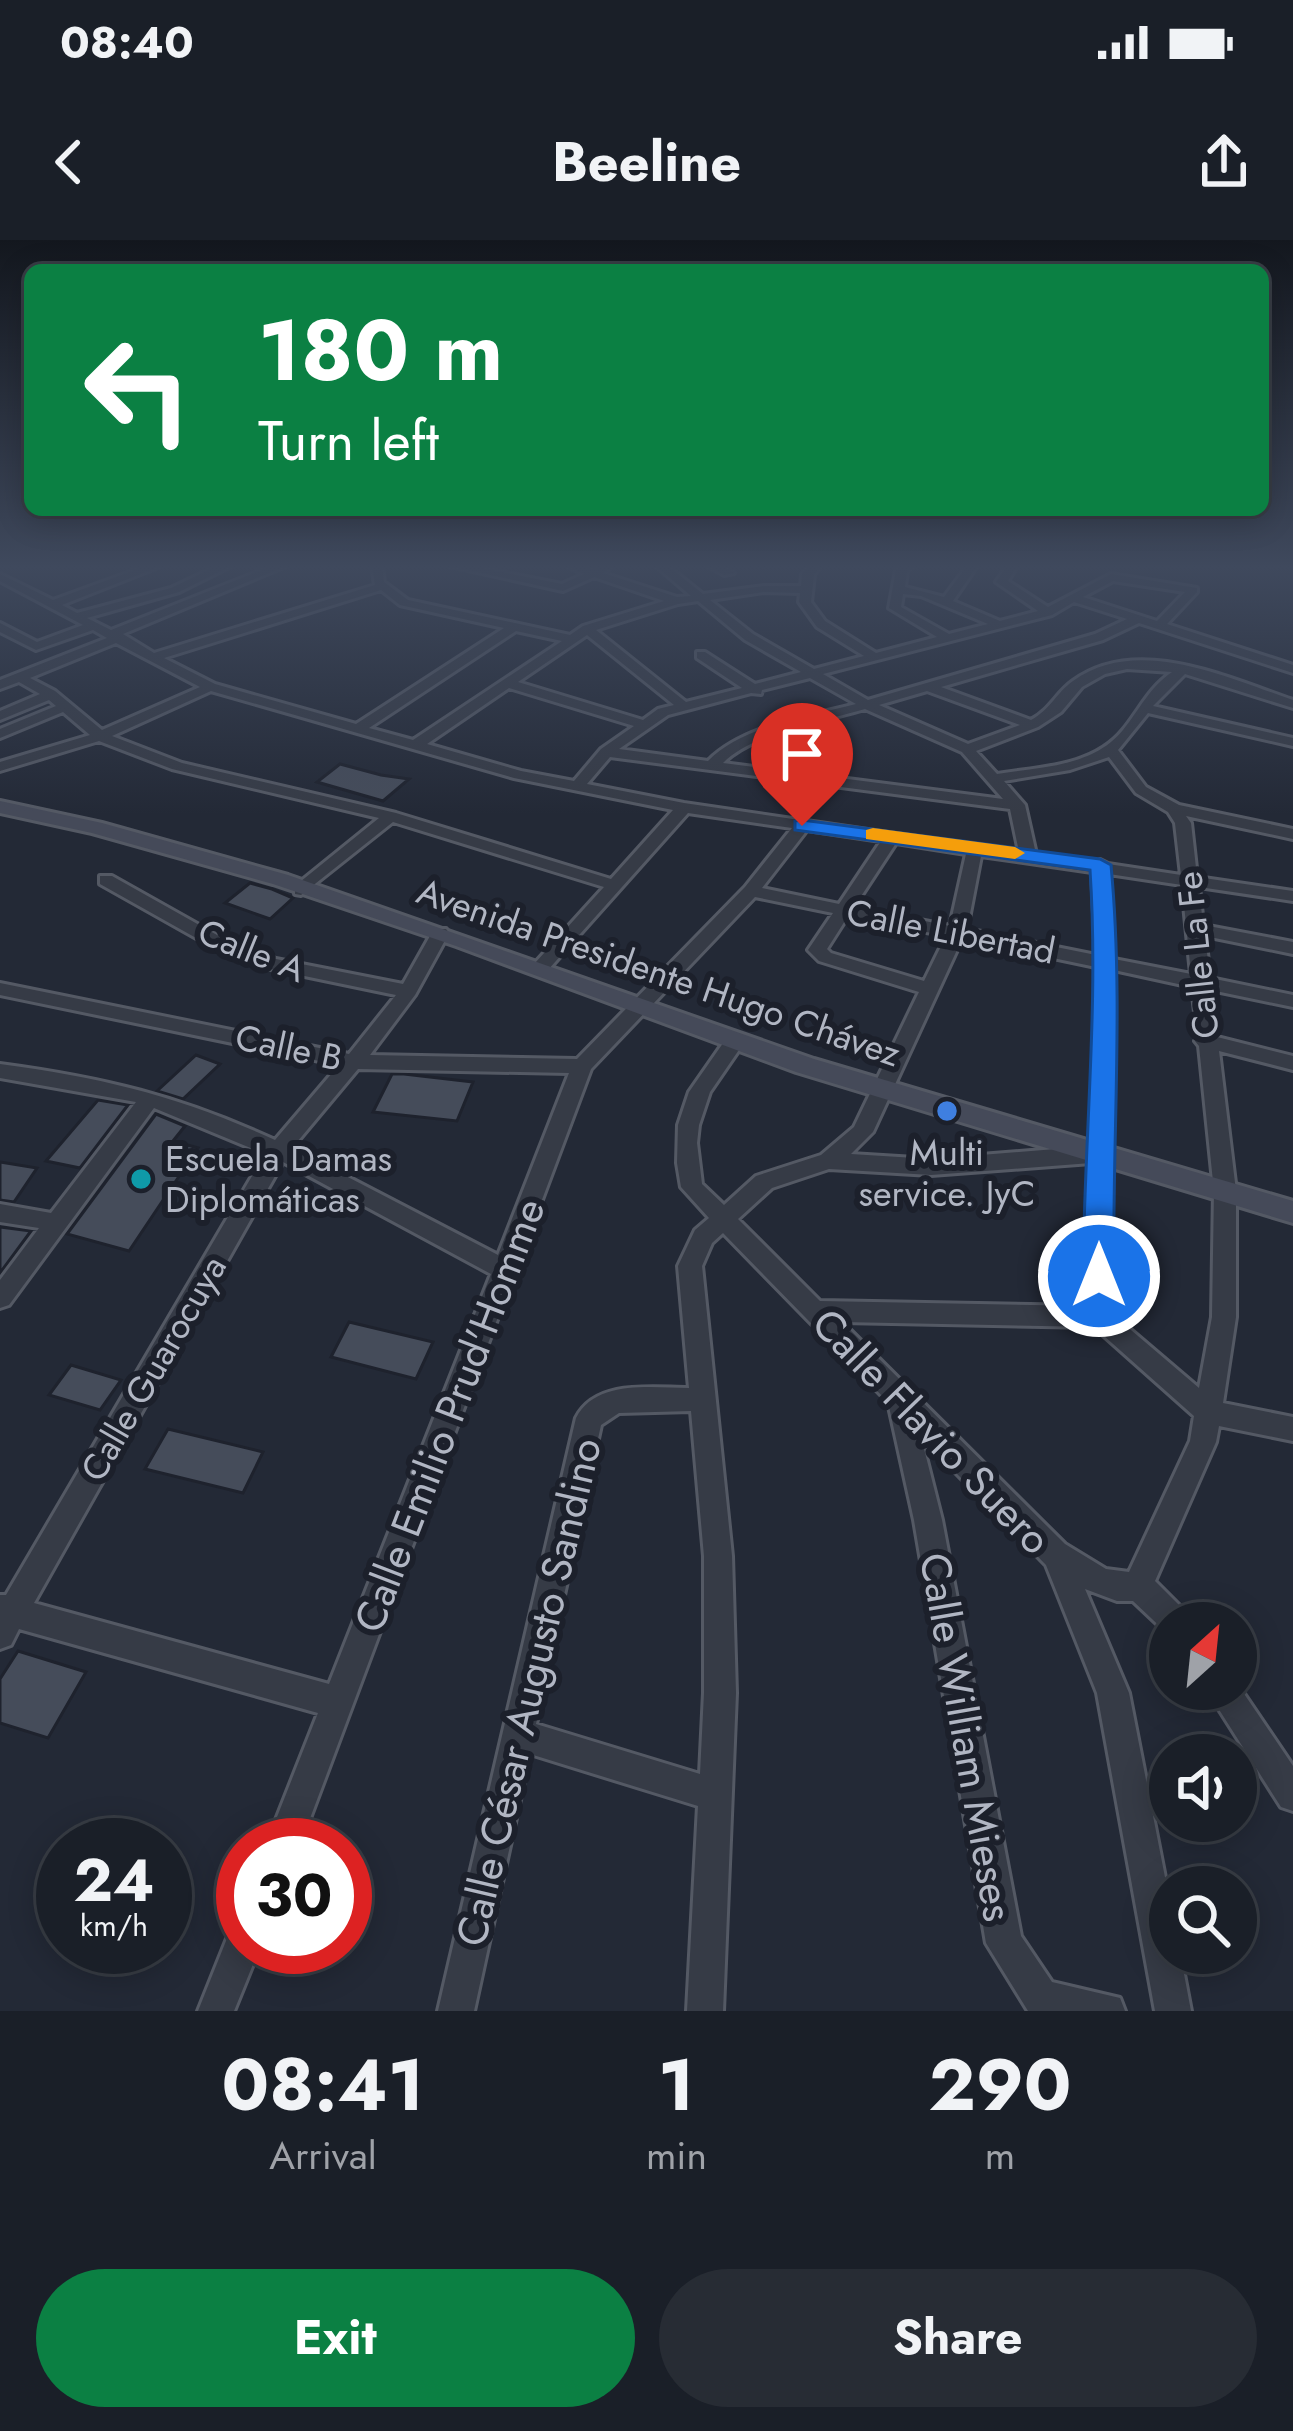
<!DOCTYPE html>
<html lang="en">
<head>
<meta charset="utf-8">
<style>
	:root { --surface:#1a1f28; --page:#272c34; --text:#f1f3f6; --muted:#9fa2a8; --line:#383d45; --accent:#0b8043 }
	body { margin:0; font-family:Jost,sans-serif; background:var(--page); color:var(--text); height:100vh; display:flex; flex-direction:column; font-size:45px; white-space:nowrap }
	* { box-sizing:border-box; margin:0 }
	p { font-size:39px; color:var(--muted) }
	.icon { flex:none; width:66px; height:66px; fill:none; stroke:currentColor; stroke-width:2; stroke-linecap:round; stroke-linejoin:round }
	.map { position:relative; height:1771px; overflow:hidden }
	.side { display:flex; flex-direction:column; background:var(--surface); flex:1 }
	.side>* { flex:none }
	.guide { position:absolute; left:24px; top:24px; width:1245px; height:252px; border-radius:18px; box-shadow:0 6px 30px #0003,0 0 0 3px var(--line); background:#0b8043; color:#fff; overflow:hidden }
	.needle { width:78px; rotate:27deg }
	.fabs { position:absolute; left:1149px; top:1362px; display:grid; gap:24px }
	.fabs a { display:grid; place-items:center; width:108px; height:108px; border-radius:50%; background:var(--surface); box-shadow:0 6px 30px #0003,0 0 0 3px var(--line); font-size:60px }
	.speed { position:absolute; left:36px; top:1578px; display:flex; gap:24px; font-size:60px; font-weight:700; text-align:center }
	.speed>* { display:grid; place-content:center; width:156px; height:156px; border-radius:50%; background:var(--surface); box-shadow:0 6px 30px #0003,0 0 0 3px var(--line); line-height:1 }
	.speed small { font-size:30px; font-weight:400 }
	.speed .limit { border:18px solid #d22; background:#fff; color:#111 }
	.pin { position:absolute; display:grid; place-items:center; width:102px; height:102px; color:#fff; margin:-123px -51px; border-radius:50% 50% 50% 0; rotate:-45deg; box-shadow:0 0 12px #0007 }
	.pin .icon { rotate:45deg }
	.me { position:absolute; width:132px; margin:-66px; rotate:0deg; stroke-linejoin:round; filter:drop-shadow(0 0 9px #0008) }
	.turn { display:flex; align-items:center; gap:42px; height:252px; padding:0 36px; font-size:54px }
	.turn .icon { width:156px; height:156px; stroke-width:2.5 }
	.turn b { display:block; font-size:84px; line-height:102px }
	.eta { display:flex; justify-content:space-evenly; align-items:center; height:204px; text-align:center }
	.eta b { font-size:72px; font-weight:700; line-height:84px }
	.cta { display:flex; gap:24px; margin-top:auto; padding:24px 36px }
	.cta a { flex:1; height:138px; border-radius:72px; background:var(--accent); color:#fff; font-size:48px; font-weight:700; line-height:138px; text-align:center }
	.cta a+a { background:var(--page); color:var(--text) }
	.status { display:flex; justify-content:space-between; align-items:center; height:84px; padding:0 60px; background:var(--surface); direction:ltr }
	.status svg { height:33px; fill:currentColor }
	header { display:flex; justify-content:space-between; align-items:center; height:156px; padding:0 36px; background:var(--surface); font-size:54px; font-weight:700 }
	.map>svg:first-child { display:block }
</style>
</head>
<body>
<div class="status"><b>08:40</b><svg viewBox="0 0 49 12"><path d="M0 12V9h3v3zM5 12V6h3v6zM10 12V3h3v9zM15 12V0h3v12zM26 1h20v11H26zM47 4h2v5h-2z"/></svg></div>
<header><svg class="icon" aria-label="back" viewBox="0 0 24 24"><path d="M15 5l-7 7 7 7"/></svg>Beeline<svg class="icon" aria-label="share" viewBox="0 0 24 24"><path d="M12 15V3M7 8l5-5 5 5M5 13v7h14v-7"/></svg></header>
<div class="map">
<svg width="1293" height="1771" viewBox="0 0 1293 1771">
	<rect width="100%" height="100%" fill="#232936"/>
	<path fill="#454c5a" stroke="#1e222d" stroke-width="3" d="M 340,524 L 381,535 L 409,539 L 383,561 L 317,542 Z
		M 250,643 L 272,649 L 293,658 L 270,679 L 225,663 Z
		M 196,815 L 220,824 L 183,859 L 157,851 Z
		M 392,834 L 404,834 L 473,842 L 457,881 L 373,872 Z
		M 98,860 L 128,865 L 80,928 L 46,921 Z
		M 156,874 L 185,886 L 173,901 L 198,908 L 129,1011 L 67,994 Z
		M 0,922 L 37,928 L 14,962 L 0,960 Z
		M 0,987 L 31,991 L 0,1033 Z
		M 349,1082 L 433,1102 L 416,1139 L 331,1117 Z
		M 71,1125 L 121,1140 L 100,1170 L 49,1155 Z
		M 168,1189 L 263,1212 L 243,1253 L 145,1229 Z
		M 18,1411 L 86,1432 L 48,1498 L 0,1483 L 0,1439 Z"/>
	<g fill="none" stroke-linecap="round" stroke-linejoin="round">
		<g stroke="#545964" stroke-width="6">
			<path id="minor" d="M 146,326 L 161,326 L 62,365 L 77,373 L 171,348 L 217,326 L 231,326 L 179,352 L 87,378 L 111,390 L 272,326 L 286,326 L 123,394 L 154,413 L 375,345 L 372,326 L 382,326 L 384,342 L 408,360 L 570,395 L 583,386 L 664,361 L 594,337 L 563,351 L 450,326 L 471,326 L 562,344 L 584,334 L 567,326 L 593,329 L 613,326 L 603,333 L 677,357 L 691,356 L 656,326 L 668,326 L 703,354 L 764,346 L 801,346 L 802,334 L 809,326 L 820,326 L 814,335 L 811,362 L 825,381 L 876,413 L 937,397 L 889,368 L 896,330 L 901,326 L 913,326 L 907,331 L 905,347 L 944,357 L 967,326 L 977,326 L 953,361 L 1000,381 L 1038,371 L 996,342 L 1007,326 L 1017,326 L 1008,341 L 1048,367 L 1111,334 L 1197,348 L 1197,352 L 1167,384 L 1293,425 L 1293,433 L 1139,383 L 1103,400 L 941,447 L 1031,480 C 1051,469 1056,453 1073,441 C 1137,394 1228,438 1293,460 L 1293,468 L 1185,434 L 1153,466 L 1293,498 L 1293,506 L 1148,473 L 1118,510 L 1146,547 L 1179,565 L 1293,589 L 1293,599 L 1186,576 L 1191,583 L 1197,637 L 1293,651 L 1293,661 L 1199,647 L 1203,685 L 1293,702 L 1293,714 L 1205,696 L 1210,738 L 1293,755 L 1293,767 L 1211,750 L 1217,797 L 1293,816 L 1293,830 L 1219,811 L 1236,951 L 1236,1077 L 1223,1163 L 1293,1177 L 1293,1201 L 1219,1186 L 1216,1202 L 1155,1341 L 1186,1372 L 1190,1383 L 1170,1383 L 1170,1396 L 1133,1361 L 1117,1361 L 1085,1349 L 1129,1453 L 1170,1663 L 1170,1713 L 1180,1713 L 1191,1771 L 1155,1771 L 1097,1453 L 1046,1325 L 921,1197 L 942,1280 L 1021,1696 L 1052,1742 L 1120,1758 L 1125,1771 L 1028,1771 L 986,1703 L 914,1280 L 888,1162 L 723,993 L 712,1003 L 702,1026 L 732,1316 L 736,1453 L 723,1771 L 687,1771 L 698,1566 L 530,1514 L 474,1771 L 438,1771 L 576,1178 C 596,1139 652,1148 689,1148 L 678,1026 L 695,990 L 709,978 L 681,947 L 677,923 L 678,885 L 689,852 L 728,796 L 742,796 L 745,801 L 710,852 L 699,885 L 697,903 L 702,944 L 724,965 L 756,936 L 821,915 L 854,887 L 919,752 L 819,721 L 808,710 L 833,673 L 755,657 L 591,829 L 300,1605 L 266,1605 L 318,1473 L 19,1389 L 11,1405 L 0,1409 L 0,1355 L 6,1355 L 265,914 L 154,868 L 9,1065 L 0,1068 L 0,1040 L 39,988 L 0,982 L 0,964 L 51,973 L 136,862 L 0,838 L 0,824 C 104,838 179,856 275,900 L 339,825 L 0,755 L 0,743 L 349,814 L 396,755 L 266,728 L 205,703 L 100,644 L 100,636 L 112,636 L 217,695 L 276,719 L 403,744 L 434,689 L 446,689 L 449,693 L 415,755 L 370,815 L 577,819 L 745,647 L 792,588 L 688,573 L 547,731 L 541,733 L 532,727 L 535,723 L 604,647 L 393,582 L 301,655 L 295,654 L 295,646 L 379,578 L 172,529 L 99,501 L 0,531 L 0,522 L 90,495 L 63,472 L 0,498 L 0,489 L 56,466 L 49,460 L 0,480 L 0,471 L 40,454 L 19,442 L 0,449 L 0,440 L 107,398 L 93,390 L 36,410 L 0,392 L 0,383 L 37,402 L 83,385 L 0,341 L 0,334 L 53,360 ZM 1113,341 L 1185,352 L 1157,381 L 1083,357 ZM 381,350 L 400,365 L 504,388 L 356,484 L 215,444 L 164,418 ZM 764,352 L 800,353 L 799,362 L 817,387 L 864,416 L 814,429 L 753,394 L 710,360 ZM 903,354 L 921,356 L 988,384 L 949,394 L 901,367 ZM 698,361 L 745,400 L 801,432 L 755,444 L 705,412 L 697,412 L 697,418 L 742,448 L 686,462 L 596,390 L 678,364 ZM 1074,362 L 1127,379 L 1095,394 L 868,460 L 823,434 L 1052,375 ZM 516,391 L 562,401 L 413,500 L 369,488 ZM 587,395 L 674,465 L 658,469 L 643,480 L 518,442 ZM 116,403 L 200,447 L 102,490 L 55,451 L 30,438 ZM 1127,429 L 1172,432 C 1149,448 1140,469 1123,490 C 1093,527 1040,527 997,534 L 976,511 L 1038,487 L 1061,472 L 1082,447 L 1105,434 ZM 810,438 L 856,464 C 808,477 744,485 708,521 L 619,509 L 668,475 L 751,453 L 761,454 L 762,450 ZM 509,448 L 634,486 L 601,509 L 574,541 L 521,531 L 427,504 ZM 211,451 L 514,538 L 673,570 L 611,639 L 396,573 L 182,523 L 112,496 ZM 927,451 L 1020,485 L 968,504 L 879,465 ZM 865,469 L 962,512 L 1003,559 L 723,523 C 752,493 825,481 865,469 ZM 610,517 L 1010,569 L 1019,612 L 684,563 L 587,544 ZM 1109,517 L 1136,553 L 1168,572 L 1175,583 L 1181,635 L 1108,624 L 1100,620 L 1094,622 L 1036,614 L 1025,565 L 1004,541 L 1070,530 ZM 807,590 L 881,601 L 839,664 L 762,648 ZM 896,603 L 966,614 L 950,686 L 854,667 ZM 981,616 L 1092,632 L 1096,715 L 967,689 ZM 1109,634 L 1182,645 L 1191,734 L 1114,719 ZM 848,676 L 946,696 L 924,741 L 831,713 L 827,709 ZM 962,699 L 1096,727 L 1092,906 L 931,919 L 851,914 L 873,892 ZM 1114,730 L 1192,747 L 1198,797 L 1195,801 L 1199,806 L 1214,951 L 1212,1077 L 1199,1148 L 1111,1073 ZM 358,829 L 569,833 L 498,1015 L 292,908 ZM 283,922 L 491,1034 L 329,1444 L 34,1363 ZM 1091,923 L 1087,1066 L 820,1061 L 738,979 L 772,948 L 829,929 L 931,935 ZM 842,1082 L 1094,1087 L 1194,1176 L 1190,1201 L 1129,1332 L 1106,1329 L 1065,1304 ZM 691,1171 L 704,1316 L 704,1453 L 700,1534 L 536,1484 L 601,1185 L 619,1173 Z
				M 708,326 L 722,326 L 734,333 L 724,335 Z
				M 1236,1442 L 1293,1526 L 1293,1571 L 1281,1567 L 1206,1449 L 1236,1449 Z
				M 243,1686 L 243,1707 L 260,1707 L 234,1771 L 198,1771 L 230,1691 Z"/>
		</g>
		<g stroke="#545964" stroke-width="6">
			<path id="secondary" d="M 0,561 L 102,583 L 288,635 L 814,819 L 1293,961 L 1293,983 L 796,832 L 456,706 L 273,644 L 92,593 L 0,573 Z"/>
		</g>
		<use href="#minor" fill="#363b46" fill-rule="evenodd"/>
		<use href="#secondary" fill="#454a59" fill-rule="evenodd"/>
	</g>
	<linearGradient id="sky" x2="0" y2="1"><stop stop-color="#13171e"/><stop offset="0.57" stop-color="#3f495d"/><stop offset="1" stop-color="#3f495d" stop-opacity="0"/></linearGradient>
	<rect width="1293" height="574" fill="url(#sky)"/>
	<path fill="#1a73e8" stroke="#114b97" stroke-width="3" d="M 802,580 L 1100,619 L 1111,625 C 1124,762 1112,899 1114,1036 L 1110,1045 L 1099,1049 L 1083,1036 C 1084,901 1099,765 1090,630 L 795,590 L 795,581 Z"/>
	<path fill="#f59e0b" d="M 873,588 L 1015,607 L 1025,613 L 1015,619 L 866,599 L 866,590 Z"/>
	<circle fill="#3f7fe0" stroke="#1c202b" stroke-width="4.5" cx="947" cy="871" r="12"/>
	<circle fill="#0f9aa8" stroke="#1c202b" stroke-width="4.5" cx="141" cy="939" r="12"/>
	<g text-anchor="middle" stroke-width="12" stroke-linejoin="round" paint-order="stroke">
		<g font-size="36" fill="#b1b6c3" stroke="#1c202b">
			<text transform="translate(951 691) rotate(11)" y="13">Calle Libertad</text>
			<text transform="translate(252 710) rotate(22)" y="13">Calle A</text>
			<text transform="translate(1197 715) rotate(-96)" y="13">Calle La Fe</text>
			<text transform="translate(659 732) rotate(19)" y="13">Avenida Presidente Hugo Chávez</text>
			<text transform="translate(289 807) rotate(12)" y="13">Calle B</text>
			<text transform="translate(153 1128) rotate(-60)" y="13">Calle Guarocuya</text>
		</g>
		<g font-size="36" fill="#b1b6c3" stroke="#1c202b">
			<text x="947" y="925">Multi<tspan x="947" dy="41">service. JyC</tspan></text>
			<text x="165" y="931" text-anchor="start">Escuela Damas<tspan x="165" dy="41">Diplomáticas</tspan></text>
		</g>
		<g font-size="42" fill="#b1b6c3" stroke="#1c202b">
			<text transform="translate(449 1175) rotate(-69)" y="15">Calle Emilio Prud'Homme</text>
			<text transform="translate(932 1191) rotate(46)" y="15">Calle Flavio Suero</text>
			<text transform="translate(528 1452) rotate(-77)" y="15">Calle César Augusto Sandino</text>
			<text transform="translate(967 1497) rotate(80)" y="15">Calle William Mieses</text>
		</g>
	</g>
</svg>
<div class="fabs">
<a><svg class="needle" viewBox="-14 -14 28 28"><path d="M0-13l5 13h-10z" fill="#e53935"/><path d="M0 13l5-13h-10z" fill="#9fa2a8"/></svg></a>
<a><svg class="icon" aria-label="sound" viewBox="0 0 24 24"><path d="M4 9h4l5-4v14l-5-4H4zM17 9q2 3 0 6"/></svg></a>
<a><svg class="icon" aria-label="search" viewBox="0 0 24 24"><circle cx="10" cy="10" r="6"/><path d="M15 15l6 6"/></svg></a>
</div>
<div class="speed"><div>24<small>km/h</small></div><div class="limit">30</div></div>
<div class="pin" style="left:802px;top:586px;background:#d93025"><svg class="icon" aria-label="arrive" viewBox="0 0 24 24"><path d="M6 21V4h12l-3 4 3 4H6"/></svg></div>
<svg class="me" style="left:1099px;top:1036px" viewBox="-20 -20 40 40"><circle r="17" fill="#1a73e8" stroke="#fff" stroke-width="3"/><path d="M0-11L8 9 0 5-8 9z" fill="#fff"/></svg>
<div class="guide">
<div class="turn"><svg class="icon" aria-label="left" viewBox="0 0 24 24"><path d="M17 20v-9H6M10 6l-5 5 5 5"/></svg><div><b>180 m</b>Turn left</div></div>
</div>
</div>
<section class="side">
<div class="eta">
<div><b>08:41</b><p>Arrival</p></div>
<div><b>1</b><p>min</p></div>
<div><b>290</b><p>m</p></div>
</div>
<div class="cta"><a>Exit</a><a>Share</a></div>
</section>
</body>
</html>
